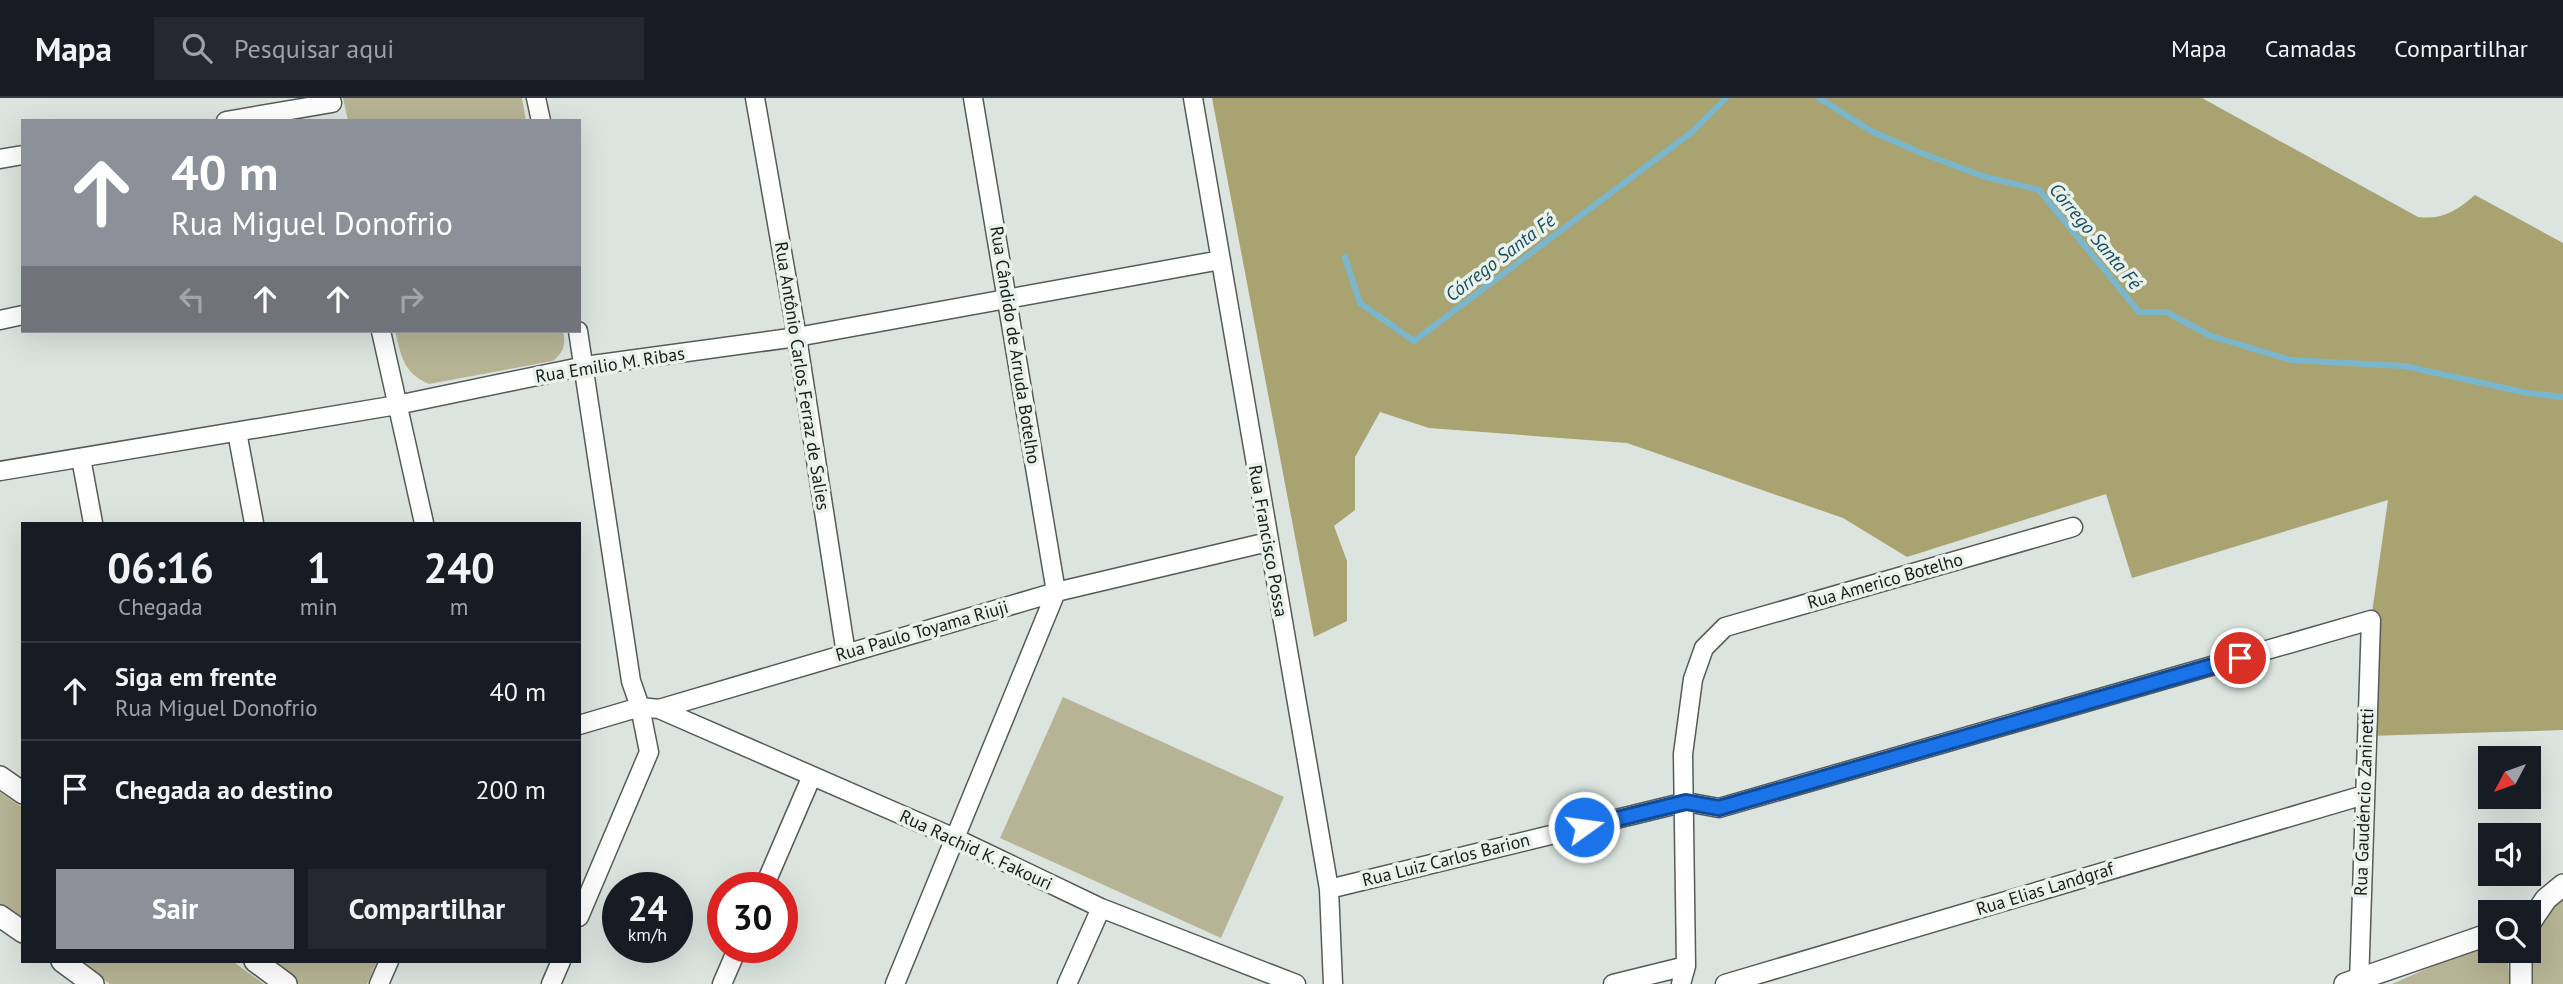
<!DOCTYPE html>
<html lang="pt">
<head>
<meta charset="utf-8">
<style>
	:root { --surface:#171b24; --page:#242831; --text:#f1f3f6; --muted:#9ea1a6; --line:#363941; --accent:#8c9099 }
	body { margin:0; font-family:"PT Sans",sans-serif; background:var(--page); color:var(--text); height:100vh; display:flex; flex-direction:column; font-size:26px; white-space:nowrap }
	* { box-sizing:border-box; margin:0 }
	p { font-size:23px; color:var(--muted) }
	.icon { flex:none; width:38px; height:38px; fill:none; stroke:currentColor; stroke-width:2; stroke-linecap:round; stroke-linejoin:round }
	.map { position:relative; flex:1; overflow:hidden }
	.panel { position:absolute; left:21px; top:424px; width:560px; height:441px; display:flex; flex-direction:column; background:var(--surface); border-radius:0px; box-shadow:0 7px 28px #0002 }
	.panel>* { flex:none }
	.guide { position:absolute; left:21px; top:21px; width:560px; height:214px; border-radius:0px; box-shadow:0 7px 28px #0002; background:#8c9099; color:#fff; overflow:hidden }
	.needle { width:46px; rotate:229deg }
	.controls { position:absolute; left:2478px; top:648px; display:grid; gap:14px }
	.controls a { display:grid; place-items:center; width:63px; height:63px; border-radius:0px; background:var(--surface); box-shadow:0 7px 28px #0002; font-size:35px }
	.speed { position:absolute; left:602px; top:774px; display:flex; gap:14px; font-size:35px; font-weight:700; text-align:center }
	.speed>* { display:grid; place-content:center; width:91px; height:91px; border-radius:50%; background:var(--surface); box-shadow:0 7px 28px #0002; line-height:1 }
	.speed small { font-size:18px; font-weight:400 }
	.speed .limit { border:10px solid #d22; background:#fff; color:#111 }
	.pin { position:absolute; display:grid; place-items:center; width:60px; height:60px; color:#fff; margin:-30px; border:4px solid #fff; border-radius:50%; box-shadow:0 2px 7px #0007 }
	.me { position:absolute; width:77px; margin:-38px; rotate:76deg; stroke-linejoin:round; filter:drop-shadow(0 0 5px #0008) }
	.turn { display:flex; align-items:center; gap:24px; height:147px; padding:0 35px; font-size:32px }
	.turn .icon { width:91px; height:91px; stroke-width:2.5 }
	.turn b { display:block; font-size:49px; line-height:60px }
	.lanes { display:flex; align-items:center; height:66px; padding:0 35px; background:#0003; justify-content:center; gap:35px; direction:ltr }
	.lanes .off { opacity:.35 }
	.eta { display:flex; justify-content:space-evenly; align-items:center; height:119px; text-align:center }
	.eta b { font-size:42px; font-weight:700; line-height:49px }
	.button { display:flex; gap:14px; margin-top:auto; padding:14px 35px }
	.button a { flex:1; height:80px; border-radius:0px; background:var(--accent); color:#fff; font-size:28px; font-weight:700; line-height:80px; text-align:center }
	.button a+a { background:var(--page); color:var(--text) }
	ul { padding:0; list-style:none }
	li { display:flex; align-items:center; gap:21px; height:98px; padding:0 35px; border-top:2px solid var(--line) }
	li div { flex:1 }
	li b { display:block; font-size:26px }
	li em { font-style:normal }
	header { display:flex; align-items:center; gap:42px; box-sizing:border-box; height:98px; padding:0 35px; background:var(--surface); border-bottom:2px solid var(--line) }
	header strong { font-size:33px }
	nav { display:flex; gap:38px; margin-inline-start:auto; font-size:24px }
	.search { width:490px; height:63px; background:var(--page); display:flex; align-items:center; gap:18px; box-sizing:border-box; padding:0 24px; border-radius:0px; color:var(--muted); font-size:26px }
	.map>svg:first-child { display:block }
</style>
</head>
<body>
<header>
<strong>Mapa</strong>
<div class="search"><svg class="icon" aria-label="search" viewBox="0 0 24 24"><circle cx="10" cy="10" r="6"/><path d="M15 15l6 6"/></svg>Pesquisar aqui</div>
<nav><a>Mapa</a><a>Camadas</a><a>Compartilhar</a></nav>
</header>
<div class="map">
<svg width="2563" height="886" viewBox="0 0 2563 886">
	<rect width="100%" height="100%" fill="#dbe4df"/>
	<path fill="#b7b495" d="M 343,0 L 522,0 L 526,23 L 348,23 Z
		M 395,233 L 563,233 C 566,246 564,254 553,263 L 429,286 C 403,275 401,257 395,233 Z
		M 1063,599 L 1284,699 L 1221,840 L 1000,740 Z
		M 0,694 L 23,710 L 23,823 L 0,806 Z
		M 2563,794 L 2563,886 L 2531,886 C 2529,837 2534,833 2563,794 Z
		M 2490,843 L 2490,852 L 2507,852 L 2510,886 L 2392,886 Z
		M 78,863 L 232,863 L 264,886 L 110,886 Z
		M 264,863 L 377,863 L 367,886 L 296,886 Z"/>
	<path fill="#a8a370" d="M 1212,0 L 2202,0 L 2418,119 C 2443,122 2456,113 2475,97 L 2563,145 L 2563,632 L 2366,638 L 2371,522 L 2388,402 L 2132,480 L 2106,396 L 1907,459 L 1843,420 L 1627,345 L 1429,330 L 1380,314 L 1355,359 L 1355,412 L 1334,428 L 1347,463 L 1347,523 L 1314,539 Z"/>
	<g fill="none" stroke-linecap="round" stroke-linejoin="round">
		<path stroke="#7ab7cd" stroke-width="6" d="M 1819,0 L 1871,33 L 1919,54 L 1982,78 L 2039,92 L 2139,214 L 2166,214 L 2211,238 L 2291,262 L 2404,268 L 2528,295 L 2563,299
			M 1345,159 L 1360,205 L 1414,243 L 1692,34 L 1726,0"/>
		<g stroke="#555c58" stroke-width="21">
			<path id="minor" d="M 536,0 L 541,23
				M 755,0 L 797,239 L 846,556
				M 1193,0 L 1329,791 L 1333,886
				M 226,23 L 332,5
				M 0,61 L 23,57
				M 0,222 L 23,217
				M 381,233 L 424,425
				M 578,233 L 631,583 L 640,609 L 649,654 L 579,819
				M 237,334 L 254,425
				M 81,360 L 93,425
				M 0,373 L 397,307 L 585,268 L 797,239 L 1221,162
				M 659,611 L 957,741 L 1101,810 L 1296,886
				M 579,627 L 640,609 L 659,611 L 1056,494 L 1268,444
				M 764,789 L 811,680
				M 1329,791 L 1686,704 L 1719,710 L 2371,522 L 2359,886
				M 379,886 L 389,863
				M 551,886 L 561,863
				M 722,886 L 738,849
				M 895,886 L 1056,494 L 973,0
				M 1067,886 L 1101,810
				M 1613,886 L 1686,868
				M 1681,886 L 1686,868 L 1683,656 L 1693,581 L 1704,550 L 1725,529 L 2073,429
				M 1725,886 L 2364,697"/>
		</g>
		<g stroke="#555c58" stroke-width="24">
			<path id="tertiary" d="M 0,679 L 23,695
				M 0,818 L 23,834
				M 2529,826 L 2546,801 L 2563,787
				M 2521,852 L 2521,886
				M 62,863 L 93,886
				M 255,863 L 286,886
				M 2345,886 L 2490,836"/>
		</g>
		<use href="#minor" stroke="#fff" stroke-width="18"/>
		<use href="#tertiary" stroke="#fff" stroke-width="21"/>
	</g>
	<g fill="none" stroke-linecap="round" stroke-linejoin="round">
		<g stroke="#114b97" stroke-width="18">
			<path id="route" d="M 1584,729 L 1686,704 L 1719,710 L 2240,560"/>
		</g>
		<use href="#route" stroke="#1a73e8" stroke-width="12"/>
	</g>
	<g text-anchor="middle" stroke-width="7" stroke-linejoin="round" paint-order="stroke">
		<g font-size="18" fill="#191c1a" stroke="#e8f1ec">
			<text transform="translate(1015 247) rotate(81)" y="6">Rua Cândido de Arruda Botelho</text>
			<text transform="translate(610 267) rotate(-9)" y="6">Rua Emilio M. Ribas</text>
			<text transform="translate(802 278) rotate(81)" y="6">Rua Antônio Carlos Ferraz de Salies</text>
			<text transform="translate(1268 443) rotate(80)" y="6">Rua Francisco Possa</text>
			<text transform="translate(1885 483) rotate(-16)" y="6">Rua Americo Botelho</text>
			<text transform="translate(922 533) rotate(-16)" y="6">Rua Paulo Toyama Riuji</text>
			<text transform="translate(2364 704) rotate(-88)" y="6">Rua Gaudéncio Zaninetti</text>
			<text transform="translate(976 752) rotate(25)" y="6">Rua Rachid K. Fakouri</text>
			<text transform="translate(1446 762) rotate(-14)" y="6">Rua Luiz Carlos Barion</text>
			<text transform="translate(2045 791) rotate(-17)" y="6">Rua Elias Landgraf</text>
		</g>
		<g font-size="19" font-style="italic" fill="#194c5d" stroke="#e8f1ec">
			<text transform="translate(2096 138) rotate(50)" y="7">Córrego Santa Fé</text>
			<text transform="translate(1500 159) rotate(-37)" y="7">Córrego Santa Fé</text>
		</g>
	</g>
</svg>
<div class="controls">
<a><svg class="needle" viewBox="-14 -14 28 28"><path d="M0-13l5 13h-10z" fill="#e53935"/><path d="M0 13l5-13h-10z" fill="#9ea1a6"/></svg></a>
<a><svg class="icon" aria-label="sound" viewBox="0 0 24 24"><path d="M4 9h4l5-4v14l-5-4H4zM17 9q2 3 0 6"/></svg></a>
<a><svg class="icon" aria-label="search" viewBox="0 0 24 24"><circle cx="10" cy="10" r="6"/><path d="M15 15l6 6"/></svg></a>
</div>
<div class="speed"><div>24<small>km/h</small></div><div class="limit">30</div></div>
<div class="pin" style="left:2240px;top:560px;background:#d93025"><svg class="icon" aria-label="arrive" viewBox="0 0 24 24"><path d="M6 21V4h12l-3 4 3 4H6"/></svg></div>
<svg class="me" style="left:1584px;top:729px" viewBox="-20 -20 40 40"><circle r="17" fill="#1a73e8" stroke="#fff" stroke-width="3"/><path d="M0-11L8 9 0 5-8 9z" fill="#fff"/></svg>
<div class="guide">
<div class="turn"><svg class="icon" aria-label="ahead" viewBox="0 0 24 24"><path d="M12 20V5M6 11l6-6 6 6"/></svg><div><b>40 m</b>Rua Miguel Donofrio</div></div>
<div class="lanes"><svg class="icon off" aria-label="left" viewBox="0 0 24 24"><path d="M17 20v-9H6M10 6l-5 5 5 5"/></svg><svg class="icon" aria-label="ahead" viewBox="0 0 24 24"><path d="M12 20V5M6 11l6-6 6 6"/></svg><svg class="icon" aria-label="ahead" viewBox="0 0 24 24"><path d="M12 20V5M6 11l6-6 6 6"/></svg><svg class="icon off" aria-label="right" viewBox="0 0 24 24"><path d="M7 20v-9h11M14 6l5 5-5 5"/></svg></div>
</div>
<section class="panel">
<div class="eta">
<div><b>06:16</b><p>Chegada</p></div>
<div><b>1</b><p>min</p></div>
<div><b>240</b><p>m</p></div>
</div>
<ul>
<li><svg class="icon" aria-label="ahead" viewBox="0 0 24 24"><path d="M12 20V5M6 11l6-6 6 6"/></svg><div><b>Siga em frente</b><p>Rua Miguel Donofrio</p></div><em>40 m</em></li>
<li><svg class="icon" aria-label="arrive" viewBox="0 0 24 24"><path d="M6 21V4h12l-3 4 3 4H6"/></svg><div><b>Chegada ao destino</b></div><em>200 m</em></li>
</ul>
<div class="button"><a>Sair</a><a>Compartilhar</a></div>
</section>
</div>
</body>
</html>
